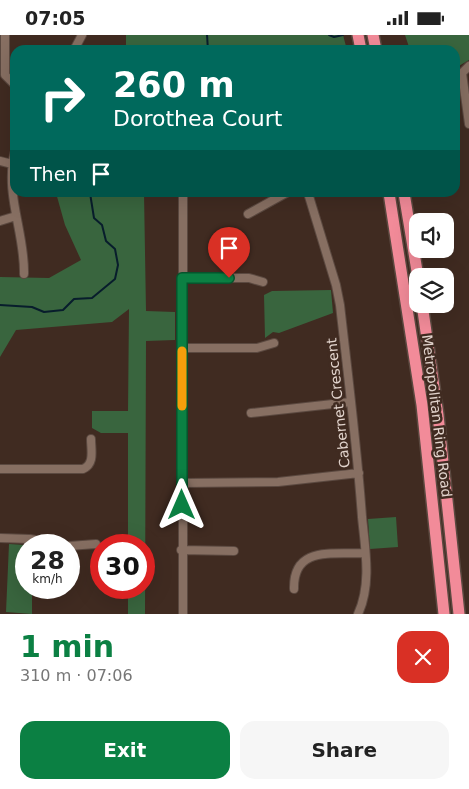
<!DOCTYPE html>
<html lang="en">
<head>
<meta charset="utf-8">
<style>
	:root { --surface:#fff; --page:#f6f6f6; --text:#222; --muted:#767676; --accent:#0b8043 }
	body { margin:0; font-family:"DejaVu Sans",sans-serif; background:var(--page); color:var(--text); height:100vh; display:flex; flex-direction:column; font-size:19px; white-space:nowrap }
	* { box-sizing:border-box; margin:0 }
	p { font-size:16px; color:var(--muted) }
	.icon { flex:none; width:28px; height:28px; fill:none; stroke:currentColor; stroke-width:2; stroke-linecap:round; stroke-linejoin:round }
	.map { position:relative; height:579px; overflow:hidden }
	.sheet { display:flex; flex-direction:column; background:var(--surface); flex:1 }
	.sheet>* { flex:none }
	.guide { position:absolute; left:10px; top:10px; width:450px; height:152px; border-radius:15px; box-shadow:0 5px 20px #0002; background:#00695c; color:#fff; overflow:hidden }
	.buttons { position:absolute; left:409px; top:178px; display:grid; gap:10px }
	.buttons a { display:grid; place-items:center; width:45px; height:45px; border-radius:10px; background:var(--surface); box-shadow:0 5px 20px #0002; font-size:25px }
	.speed { position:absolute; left:15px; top:499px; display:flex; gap:10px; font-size:25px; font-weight:700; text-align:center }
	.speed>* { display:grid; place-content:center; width:65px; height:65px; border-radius:50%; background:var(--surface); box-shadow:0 5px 20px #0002; line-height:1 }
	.speed small { font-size:12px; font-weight:400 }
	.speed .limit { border:8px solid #d22; background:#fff; color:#111 }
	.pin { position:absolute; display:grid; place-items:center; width:42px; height:42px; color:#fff; margin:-51px -21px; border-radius:50% 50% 50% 0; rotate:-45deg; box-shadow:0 0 5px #0007 }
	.pin .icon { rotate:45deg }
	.me { position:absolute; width:55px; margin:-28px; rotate:0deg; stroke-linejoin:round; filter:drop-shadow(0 0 4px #0008) }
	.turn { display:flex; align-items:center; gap:18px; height:105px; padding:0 20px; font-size:22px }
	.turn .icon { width:65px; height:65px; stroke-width:2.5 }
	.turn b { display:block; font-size:35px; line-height:42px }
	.then { display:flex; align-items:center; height:48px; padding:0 20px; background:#0003; gap:10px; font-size:19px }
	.round { display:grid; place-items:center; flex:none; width:52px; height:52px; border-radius:15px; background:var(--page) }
	.headline { display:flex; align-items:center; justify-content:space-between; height:85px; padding:0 20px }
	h1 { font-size:30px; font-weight:600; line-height:38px; color:var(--accent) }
	.button { display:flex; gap:10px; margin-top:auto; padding:10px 20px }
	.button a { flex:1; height:58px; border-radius:15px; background:var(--accent); color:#fff; font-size:20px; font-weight:600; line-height:58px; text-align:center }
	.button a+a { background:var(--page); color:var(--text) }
	.status { display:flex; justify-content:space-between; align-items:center; height:35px; padding:0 25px; background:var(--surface); direction:ltr }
	.status svg { height:14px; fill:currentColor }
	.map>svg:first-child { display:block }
</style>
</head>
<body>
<div class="status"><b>07:05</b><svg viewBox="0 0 49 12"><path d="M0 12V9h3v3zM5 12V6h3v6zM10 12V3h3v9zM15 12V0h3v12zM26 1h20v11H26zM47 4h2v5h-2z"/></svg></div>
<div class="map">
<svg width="469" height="579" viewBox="0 0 469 579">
	<rect width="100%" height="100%" fill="#402b21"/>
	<path fill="#39653e" d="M 126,0 L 343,0 L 347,15 L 126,15 Z
		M 405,0 L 469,0 L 469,25 L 457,32 L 455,30 L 455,15 L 410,15 Z
		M 56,158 L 144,158 L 146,276 L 175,277 L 175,305 L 146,306 L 145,579 L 128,579 L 128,553 L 144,552 L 144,510 L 128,510 L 128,398 L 101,398 L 92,393 L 92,376 L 128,376 L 129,274 L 112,287 L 16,295 L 0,322 L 0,242 L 49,243 L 81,225 L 65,190 Z
		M 331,255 L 333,278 L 279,298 L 273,297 L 265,303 L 264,260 L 272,256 Z
		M 396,482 L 398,512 L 370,514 L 368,484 Z
		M 9,509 L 25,510 L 26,552 L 32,553 L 32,579 L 6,577 Z"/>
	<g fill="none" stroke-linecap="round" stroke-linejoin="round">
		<path stroke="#081d2c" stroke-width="2" d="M 207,0 L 208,15
			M 329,0 L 334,2 L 343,0
			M 0,270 L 32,272 L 44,277 L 63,275 L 74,264 L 92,263 L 115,244 L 118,230 L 115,214 L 106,206 L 102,190 L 94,183 L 90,158"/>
		<g stroke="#5b4940" stroke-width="10">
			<path id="minor" d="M 5,0 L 5,40 L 15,50
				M 74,15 L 82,0
				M 469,31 L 462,38 L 469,89
				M 15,116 C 4,159 25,197 24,239
				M 0,126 L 12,129
				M 183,158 L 183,579
				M 308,158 L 336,250 L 340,270 C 348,341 357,411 362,482 C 365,513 372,549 358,579
				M 248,179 L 286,158
				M 0,186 L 16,181
				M 182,243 L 249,243 L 263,247
				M 182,313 L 257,313 L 274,308
				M 251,378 L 351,367
				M 0,434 L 83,434 C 95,429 91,415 91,404
				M 182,448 L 278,447 L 359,438
				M 0,503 L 30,504 L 62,510
				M 69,511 L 96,509
				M 181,515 L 234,516
				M 294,554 C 293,510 333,520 365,518"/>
		</g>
		<g stroke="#5b4940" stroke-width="14">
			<path id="highway" d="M 358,0 L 361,15
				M 373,0 L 376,15
				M 389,158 L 422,370 L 444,579
				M 404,158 L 418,242
				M 422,269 L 438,380 L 459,579"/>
		</g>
		<use href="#minor" stroke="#876f62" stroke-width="8"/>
		<use href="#highway" stroke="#f28b99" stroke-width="11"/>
	</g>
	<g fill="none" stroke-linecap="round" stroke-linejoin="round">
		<g stroke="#07532c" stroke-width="12">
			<path id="route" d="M 182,470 L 182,243 L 229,243"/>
		</g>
		<use href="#route" stroke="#0b8043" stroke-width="9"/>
		<path stroke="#f59e0b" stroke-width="9" d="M 182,371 L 182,316"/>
	</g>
	<g text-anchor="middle" stroke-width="5" stroke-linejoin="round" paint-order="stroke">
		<g font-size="14" fill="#e2d4cd" stroke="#402b21">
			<text transform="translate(338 368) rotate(-96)" y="5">Cabernet Crescent</text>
			<text transform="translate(437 381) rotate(83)" y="5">Metropolitan Ring Road</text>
		</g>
	</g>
</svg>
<div class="buttons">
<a><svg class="icon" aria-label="sound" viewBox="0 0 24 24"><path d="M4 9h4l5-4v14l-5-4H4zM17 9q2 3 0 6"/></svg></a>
<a><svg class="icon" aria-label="layers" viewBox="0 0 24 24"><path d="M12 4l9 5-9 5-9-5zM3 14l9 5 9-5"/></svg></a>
</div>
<div class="speed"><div>28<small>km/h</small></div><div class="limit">30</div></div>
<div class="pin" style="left:229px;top:243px;background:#d93025"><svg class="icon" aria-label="arrive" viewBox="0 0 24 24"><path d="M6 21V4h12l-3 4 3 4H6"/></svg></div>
<svg class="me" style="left:182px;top:470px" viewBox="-20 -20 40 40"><path d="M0-17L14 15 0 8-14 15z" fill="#0b8043" stroke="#fff" stroke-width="4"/></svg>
<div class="guide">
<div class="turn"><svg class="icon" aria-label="right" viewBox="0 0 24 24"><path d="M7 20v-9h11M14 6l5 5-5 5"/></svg><div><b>260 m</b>Dorothea Court</div></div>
<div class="then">Then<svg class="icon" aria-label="arrive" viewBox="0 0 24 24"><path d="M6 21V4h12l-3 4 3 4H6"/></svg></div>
</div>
</div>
<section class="sheet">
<div class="headline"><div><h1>1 min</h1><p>310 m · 07:06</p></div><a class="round" style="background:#d93025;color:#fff"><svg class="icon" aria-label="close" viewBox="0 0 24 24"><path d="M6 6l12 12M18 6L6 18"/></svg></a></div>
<div class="button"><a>Exit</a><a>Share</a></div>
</section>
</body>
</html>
